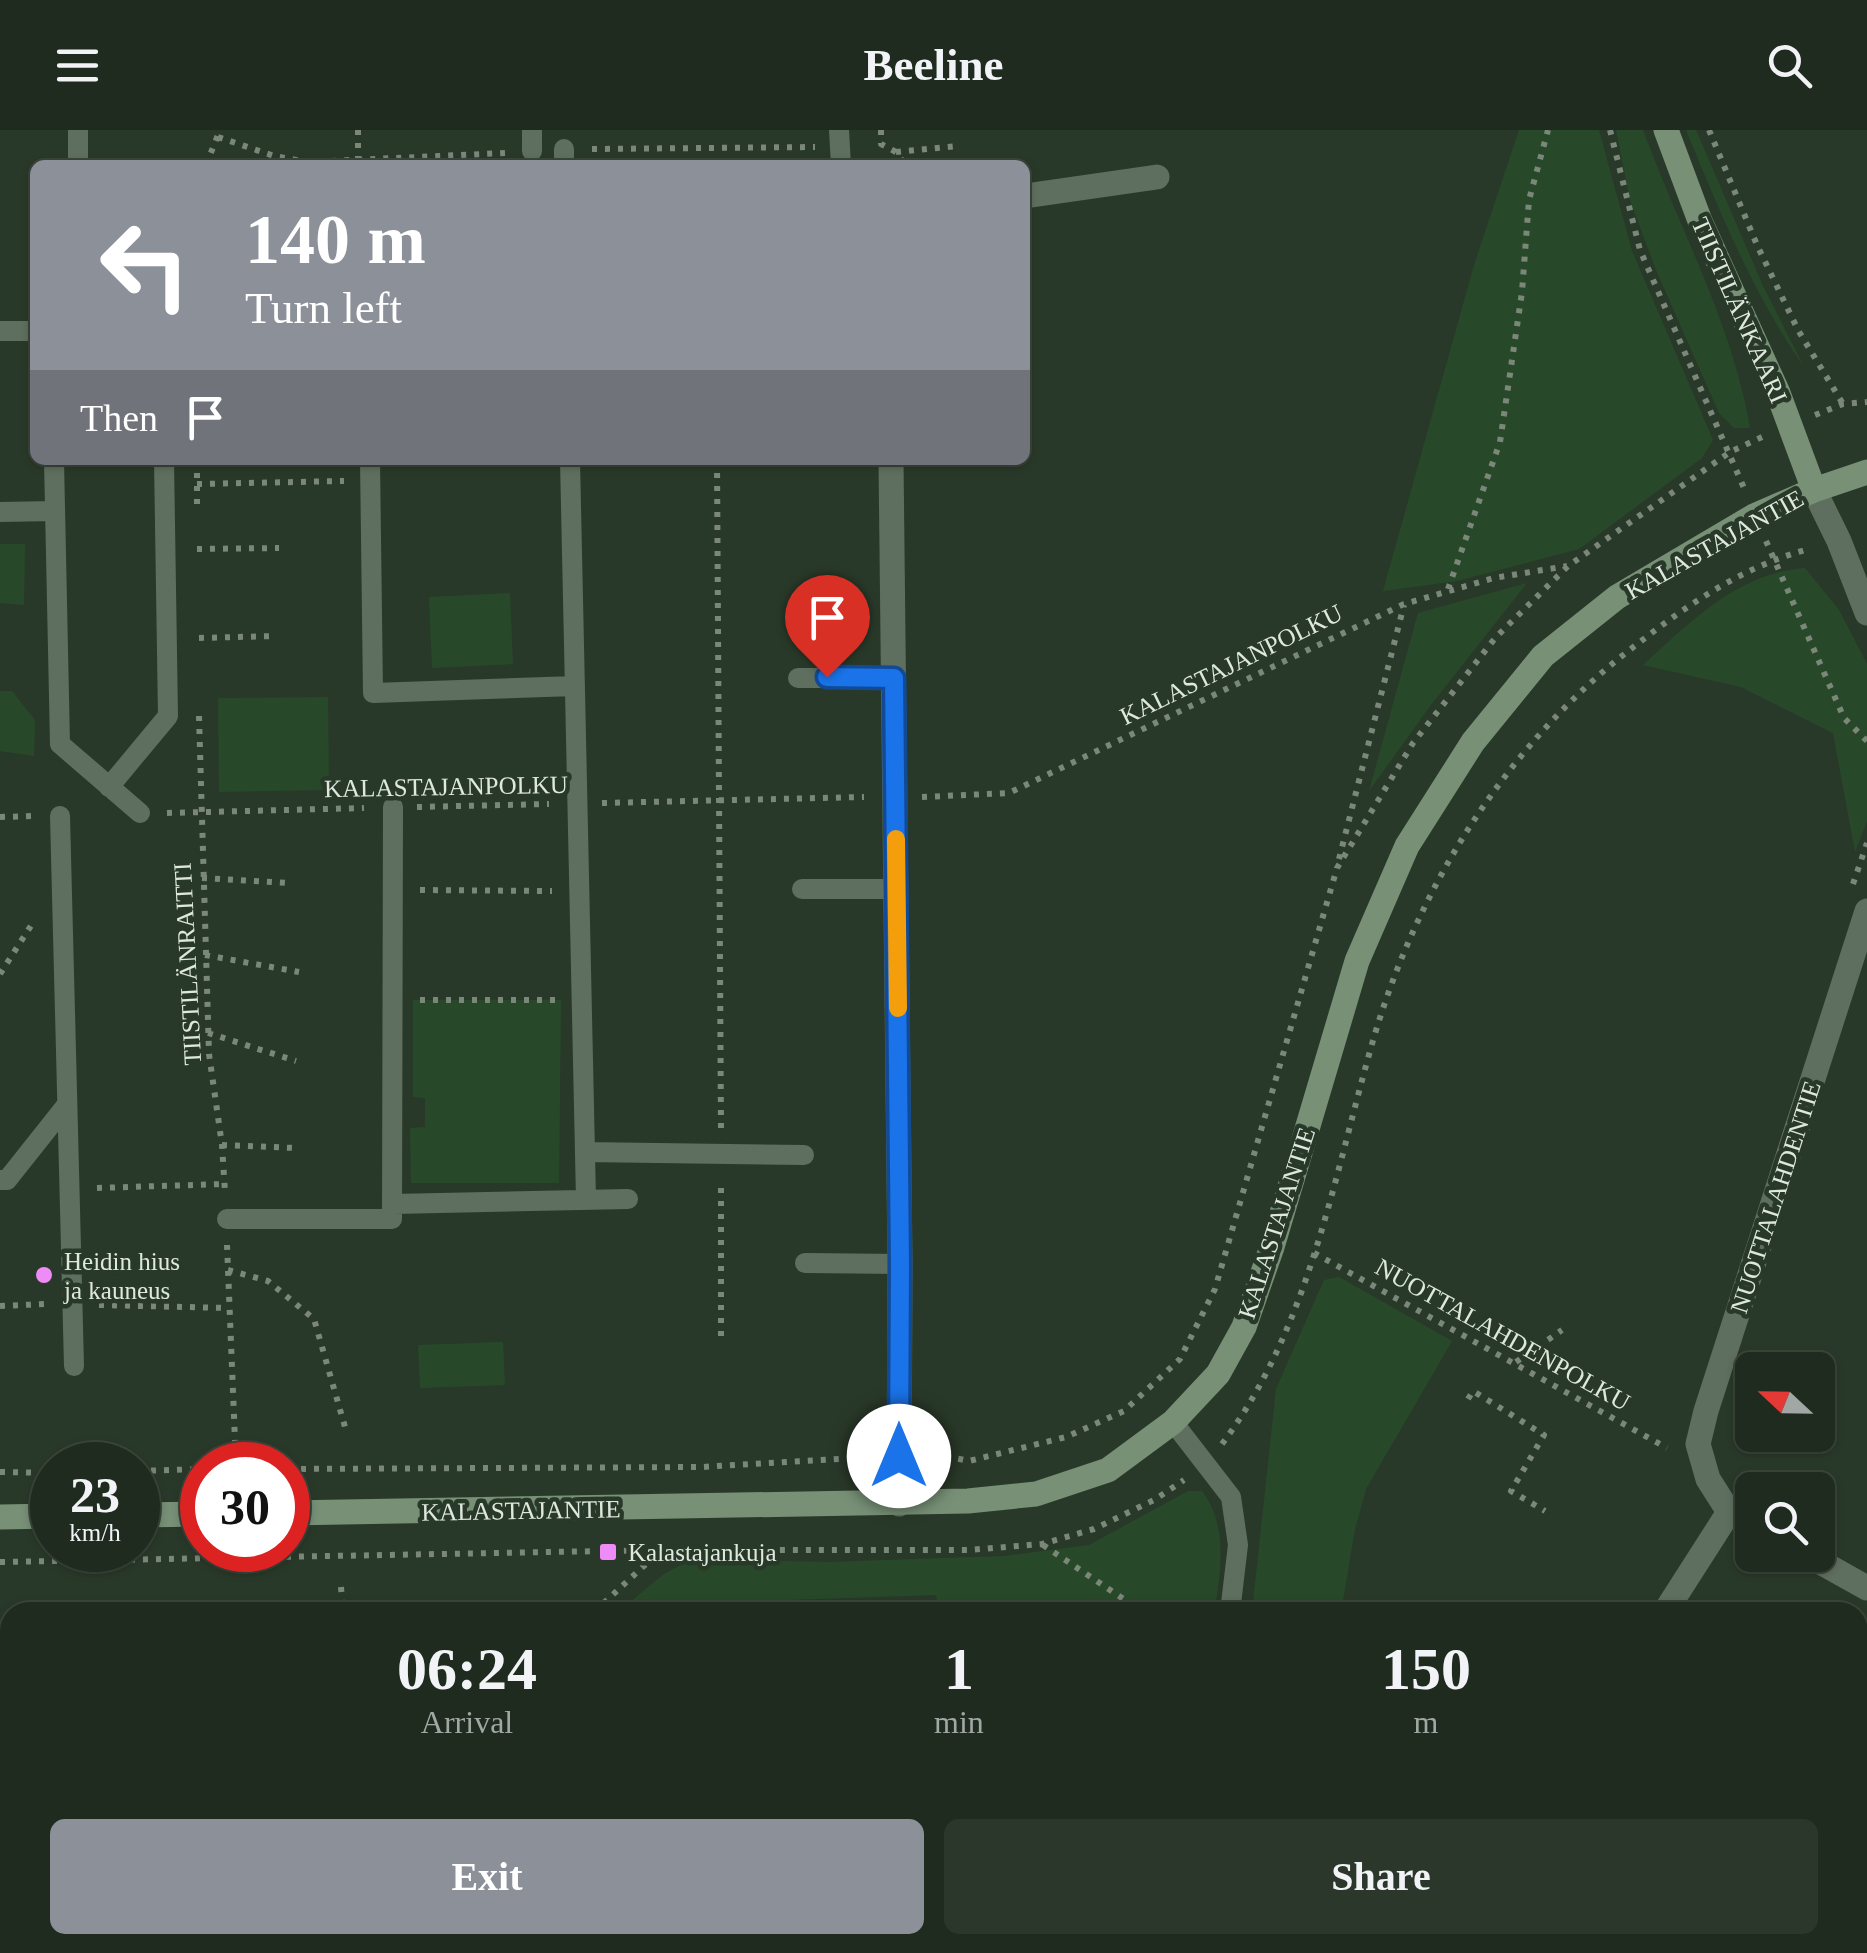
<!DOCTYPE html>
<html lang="en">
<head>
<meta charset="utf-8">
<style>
	:root { --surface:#1f2b1f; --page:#2c372c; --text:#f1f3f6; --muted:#a1a7a4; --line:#3c473d; --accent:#8c9099 }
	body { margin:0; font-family:Georgia,serif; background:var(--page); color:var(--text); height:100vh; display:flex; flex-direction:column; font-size:38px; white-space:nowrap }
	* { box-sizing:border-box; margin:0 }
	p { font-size:32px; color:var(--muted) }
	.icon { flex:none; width:55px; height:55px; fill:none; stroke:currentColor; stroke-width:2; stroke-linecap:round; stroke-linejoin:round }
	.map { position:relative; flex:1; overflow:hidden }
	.details { position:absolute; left:0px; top:1472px; width:1868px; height:352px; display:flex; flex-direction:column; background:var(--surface); border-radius:30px 30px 0 0; box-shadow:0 2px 8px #0004,0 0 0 2px var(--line) }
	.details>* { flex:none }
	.hud { position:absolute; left:30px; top:30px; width:1000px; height:305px; border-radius:15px; box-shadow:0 2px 8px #0004,0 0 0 2px var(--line); background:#8c9099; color:#fff; overflow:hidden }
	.needle { width:65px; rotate:292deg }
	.controls { position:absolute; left:1735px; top:1222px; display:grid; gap:20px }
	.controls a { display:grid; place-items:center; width:100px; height:100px; border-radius:15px; background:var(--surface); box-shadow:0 2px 8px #0004,0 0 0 2px var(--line); font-size:50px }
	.speed { position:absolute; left:30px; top:1312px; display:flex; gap:20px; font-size:50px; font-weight:700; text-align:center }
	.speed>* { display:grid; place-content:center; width:130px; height:130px; border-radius:50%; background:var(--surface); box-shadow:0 2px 8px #0004,0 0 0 2px var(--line); line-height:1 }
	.speed small { font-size:25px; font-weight:400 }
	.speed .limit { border:15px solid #d22; background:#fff; color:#111 }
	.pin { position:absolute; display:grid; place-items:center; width:85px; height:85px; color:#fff; margin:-102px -42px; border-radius:50% 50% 50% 0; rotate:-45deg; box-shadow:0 0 10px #0007 }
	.pin .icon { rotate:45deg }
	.me { position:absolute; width:110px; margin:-55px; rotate:0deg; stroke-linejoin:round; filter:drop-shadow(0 0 8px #0008) }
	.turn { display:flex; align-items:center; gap:35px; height:210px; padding:0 50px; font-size:45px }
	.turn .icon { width:130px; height:130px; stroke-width:2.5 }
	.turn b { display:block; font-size:70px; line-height:85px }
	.then { display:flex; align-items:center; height:95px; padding:0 50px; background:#0003; gap:20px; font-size:38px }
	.eta { display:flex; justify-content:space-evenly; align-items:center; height:170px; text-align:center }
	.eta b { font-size:60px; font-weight:600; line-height:70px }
	.cta { display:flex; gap:20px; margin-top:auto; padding:20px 50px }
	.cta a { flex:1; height:115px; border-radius:15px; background:var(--accent); color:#fff; font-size:40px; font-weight:600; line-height:115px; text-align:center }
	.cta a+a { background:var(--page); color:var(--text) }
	header { display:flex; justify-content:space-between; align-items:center; height:130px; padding:0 50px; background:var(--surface); font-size:45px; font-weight:600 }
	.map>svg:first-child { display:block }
</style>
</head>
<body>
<header><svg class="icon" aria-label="menu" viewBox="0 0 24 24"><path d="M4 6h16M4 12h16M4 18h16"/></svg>Beeline<svg class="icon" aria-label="search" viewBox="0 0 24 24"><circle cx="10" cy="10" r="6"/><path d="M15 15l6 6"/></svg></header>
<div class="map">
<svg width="1867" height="1823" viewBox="0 0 1867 1823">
	<rect width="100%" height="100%" fill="#293929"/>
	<path fill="#284929" d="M 1519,0 L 1599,0 L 1632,121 L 1713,310 L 1702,328 L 1579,419 L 1457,451 L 1383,461 L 1474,135 Z
		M 1616,0 L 1643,0 C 1679,98 1733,195 1750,298 L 1734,298 L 1719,283 L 1656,140 L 1630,70 Z
		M 1686,0 L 1696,0 L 1763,156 L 1804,237 C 1753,164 1720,82 1686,0 Z
		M 0,414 L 25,414 L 24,475 L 0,473 Z
		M 1805,438 L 1839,480 L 1867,534 L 1867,691 L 1855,722 L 1833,603 L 1741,557 L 1643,535 C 1690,492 1738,443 1805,438 Z
		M 1527,453 L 1430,576 L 1369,661 L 1418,483 Z
		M 510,463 L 513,534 L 432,538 L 429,467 Z
		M 0,561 L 12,561 L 35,590 L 34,626 L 0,621 Z
		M 328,567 L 329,660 L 219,662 L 218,568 Z
		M 413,870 L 561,870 L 559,1053 L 411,1053 L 410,998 L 425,997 L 425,968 L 413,967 Z
		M 1339,1147 L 1452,1211 L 1366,1359 L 1355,1399 L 1341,1482 L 1252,1482 L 1276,1259 L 1324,1150 Z
		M 503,1212 L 505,1255 L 420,1258 L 418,1215 Z
		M 1188,1361 L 1202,1361 C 1228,1395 1221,1443 1214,1482 L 939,1482 L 936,1465 L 704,1473 L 692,1482 L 618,1482 L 664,1444 L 692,1429 L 829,1432 L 1004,1426 L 1089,1415 Z
		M 357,1815 L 663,1815 L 663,1823 L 360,1823 Z
		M 1173,1815 L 1308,1815 L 1306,1823 L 1170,1823 Z"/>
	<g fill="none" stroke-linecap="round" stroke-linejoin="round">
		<path stroke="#7a8779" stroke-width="6" stroke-dasharray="5 8" stroke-linecap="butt" d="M 358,0 L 358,32
			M 881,0 L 881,14 L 896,22 L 905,35
			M 1610,0 L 1640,120 L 1744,358
			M 1709,0 L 1757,115 L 1798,200 L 1843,274
			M 218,7 L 274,26 L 308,32 L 505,23
			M 592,19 L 815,17
			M 896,22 L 959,16
			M 206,35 L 220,0
			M 495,35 L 496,23
			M 1815,285 L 1843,274 L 1867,272
			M 717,330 L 721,1000
			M 197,354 L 344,351
			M 197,374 L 197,330
			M 1766,411 L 1844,588 L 1867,611
			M 197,419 L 279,418
			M 1448,459 L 1500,312 L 1522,162 L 1529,70 L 1548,0
			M 199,508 L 276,506
			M 199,586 L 209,924 L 222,1015 L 225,1062
			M 922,667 L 1009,663 L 1404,474 L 1494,448 L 1567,436
			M 602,673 L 864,667
			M 417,677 L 549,674
			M 167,683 L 364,678
			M 0,687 L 35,686
			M 1339,729 L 1404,475
			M 202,748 L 290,753
			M 1853,754 L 1867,713
			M 420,760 L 552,761
			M 205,825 L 299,842
			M 0,844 L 34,791
			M 420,870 L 557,870
			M 208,903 L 296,931
			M 222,1015 L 296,1018
			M 97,1058 L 224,1054
			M 227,1115 L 236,1335
			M 1314,1123 L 1667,1318
			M 228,1140 L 268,1151 L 314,1189 L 345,1297
			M 99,1175 L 228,1178
			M 0,1176 L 46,1174
			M 721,1206 L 721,1052
			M 1516,1232 L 1562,1200
			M 1468,1269 L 1473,1261 L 1544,1305 L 1511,1361 L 1545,1381
			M 933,1308 L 936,1324 L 969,1331 L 1066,1307 L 1124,1281 L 1180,1229 L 1215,1159 L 1337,738 L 1413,613 L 1496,507 L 1568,436 L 1730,322 L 1762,307
			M 1222,1314 C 1309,1198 1333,1051 1372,914 C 1415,763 1503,619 1627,522 C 1683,478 1740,437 1809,419
			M 288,1339 L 702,1337 L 871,1327
			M 138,1341 L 202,1339
			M 0,1342 L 52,1343
			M 1043,1415 L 1143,1482
			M 0,1432 L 661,1420 L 969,1420 L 1042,1414 L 1094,1399 L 1154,1370 L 1184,1350
			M 341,1457 L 343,1482
			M 594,1482 L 659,1422
			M 0,1813 L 10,1809
			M 441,1815 L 443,1823"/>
		<path stroke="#5f6f5f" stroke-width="20" d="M 78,0 L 78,35
			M 532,0 L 532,21
			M 839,0 L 841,35
			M 564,19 L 564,35
			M 0,201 L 35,201
			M 54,330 L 60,614 L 140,683
			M 370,330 L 373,563 L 575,556
			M 570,330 L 586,1070
			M 0,382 L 55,381
			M 798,548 L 894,548
			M 109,657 L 168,586 L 164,330
			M 60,686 C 63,869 68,1052 74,1236
			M 802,759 L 897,759
			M 585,1022 L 804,1025
			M 0,1050 L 7,1050 L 65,977
			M 393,1074 L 628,1069
			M 227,1089 L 392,1089 L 393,677
			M 805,1133 L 900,1134
			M 1173,1292 L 1231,1367 L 1238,1415 L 1230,1482
			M 1150,1823 L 1152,1815"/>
		<path stroke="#5f6f5f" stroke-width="25" d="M 1025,66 L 1157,47
			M 891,330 L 900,1134 L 899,1374
			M 1814,360 L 1839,411 L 1867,483
			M 1752,1395 L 1729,1382 L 1708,1349 L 1698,1314 L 1706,1281 L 1867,781
			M 1808,1425 L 1867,1458
			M 1665,1482 L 1729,1382
			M 1460,1823 L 1465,1815"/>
		<path stroke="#779076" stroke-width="25" d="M 1666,0 L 1700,91 L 1778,263 L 1814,360
			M 288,1383 L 968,1371 L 1036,1364 L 1108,1340 L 1173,1292 L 1218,1244 L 1244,1197 L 1272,1117 L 1357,831 L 1407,716 L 1473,612 L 1543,526 L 1617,467 L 1754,386 L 1814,360 L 1867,342
			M 138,1385 L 202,1384
			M 0,1387 L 52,1386"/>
	</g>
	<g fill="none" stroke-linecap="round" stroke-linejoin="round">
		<g stroke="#114b97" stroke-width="25">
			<path id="route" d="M 827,547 L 894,548 L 900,1134 L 899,1326"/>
		</g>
		<use href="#route" stroke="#1a73e8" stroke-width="18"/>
		<path stroke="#f59e0b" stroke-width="18" d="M 896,709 L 898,878"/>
	</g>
	<g fill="#ef8bf7" stroke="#293929" stroke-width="4">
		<circle cx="44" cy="1145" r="10"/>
		<rect x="598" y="1412" width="20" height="20" rx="5"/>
	</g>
	<g text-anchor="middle" stroke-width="9" stroke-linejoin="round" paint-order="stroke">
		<g font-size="25" fill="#dee8dd" stroke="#293929">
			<text transform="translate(1740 180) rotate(66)" y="9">TIISTILÄNKAARI</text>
			<text transform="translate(1714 414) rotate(-29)" y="9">KALASTAJANTIE</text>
			<text transform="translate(1231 534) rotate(-26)" y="9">KALASTAJANPOLKU</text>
			<text transform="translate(446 656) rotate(-1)" y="9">KALASTAJANPOLKU</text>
			<text transform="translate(187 834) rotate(-93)" y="9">TIISTILÄNRAITTI</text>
			<text transform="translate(1775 1067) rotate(-72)" y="9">NUOTTALAHDENTIE</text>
			<text transform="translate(1276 1093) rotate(-72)" y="9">KALASTAJANTIE</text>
			<text transform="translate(1503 1204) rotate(29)" y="9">NUOTTALAHDENPOLKU</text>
			<text transform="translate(521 1380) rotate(-1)" y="9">KALASTAJANTIE</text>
		</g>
		<g font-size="25" fill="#dee8dd" stroke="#293929" text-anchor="start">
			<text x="64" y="1140">Heidin hius<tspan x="64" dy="29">ja kauneus</tspan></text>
			<text x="628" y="1431">Kalastajankuja</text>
		</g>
	</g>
</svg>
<div class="controls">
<a><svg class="needle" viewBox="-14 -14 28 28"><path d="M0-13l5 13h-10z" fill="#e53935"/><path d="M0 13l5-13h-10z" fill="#a1a7a4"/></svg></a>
<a><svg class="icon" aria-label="search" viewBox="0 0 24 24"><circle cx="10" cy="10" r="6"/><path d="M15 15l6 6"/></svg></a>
</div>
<div class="speed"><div>23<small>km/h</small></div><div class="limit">30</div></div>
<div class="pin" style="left:827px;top:547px;background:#d93025"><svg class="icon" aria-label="arrive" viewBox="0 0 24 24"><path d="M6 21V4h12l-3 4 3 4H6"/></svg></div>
<svg class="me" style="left:899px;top:1326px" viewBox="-20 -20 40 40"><circle r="19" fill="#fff"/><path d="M0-13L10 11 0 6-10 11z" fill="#1a73e8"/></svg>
<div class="hud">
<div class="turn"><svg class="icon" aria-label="left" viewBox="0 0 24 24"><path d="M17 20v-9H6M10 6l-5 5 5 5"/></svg><div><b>140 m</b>Turn left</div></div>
<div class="then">Then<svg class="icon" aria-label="arrive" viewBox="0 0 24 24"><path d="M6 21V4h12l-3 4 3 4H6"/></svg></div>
</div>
<section class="details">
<div class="eta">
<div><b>06:24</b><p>Arrival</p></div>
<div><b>1</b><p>min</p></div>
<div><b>150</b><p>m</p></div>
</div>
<div class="cta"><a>Exit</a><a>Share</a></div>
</section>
</div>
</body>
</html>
